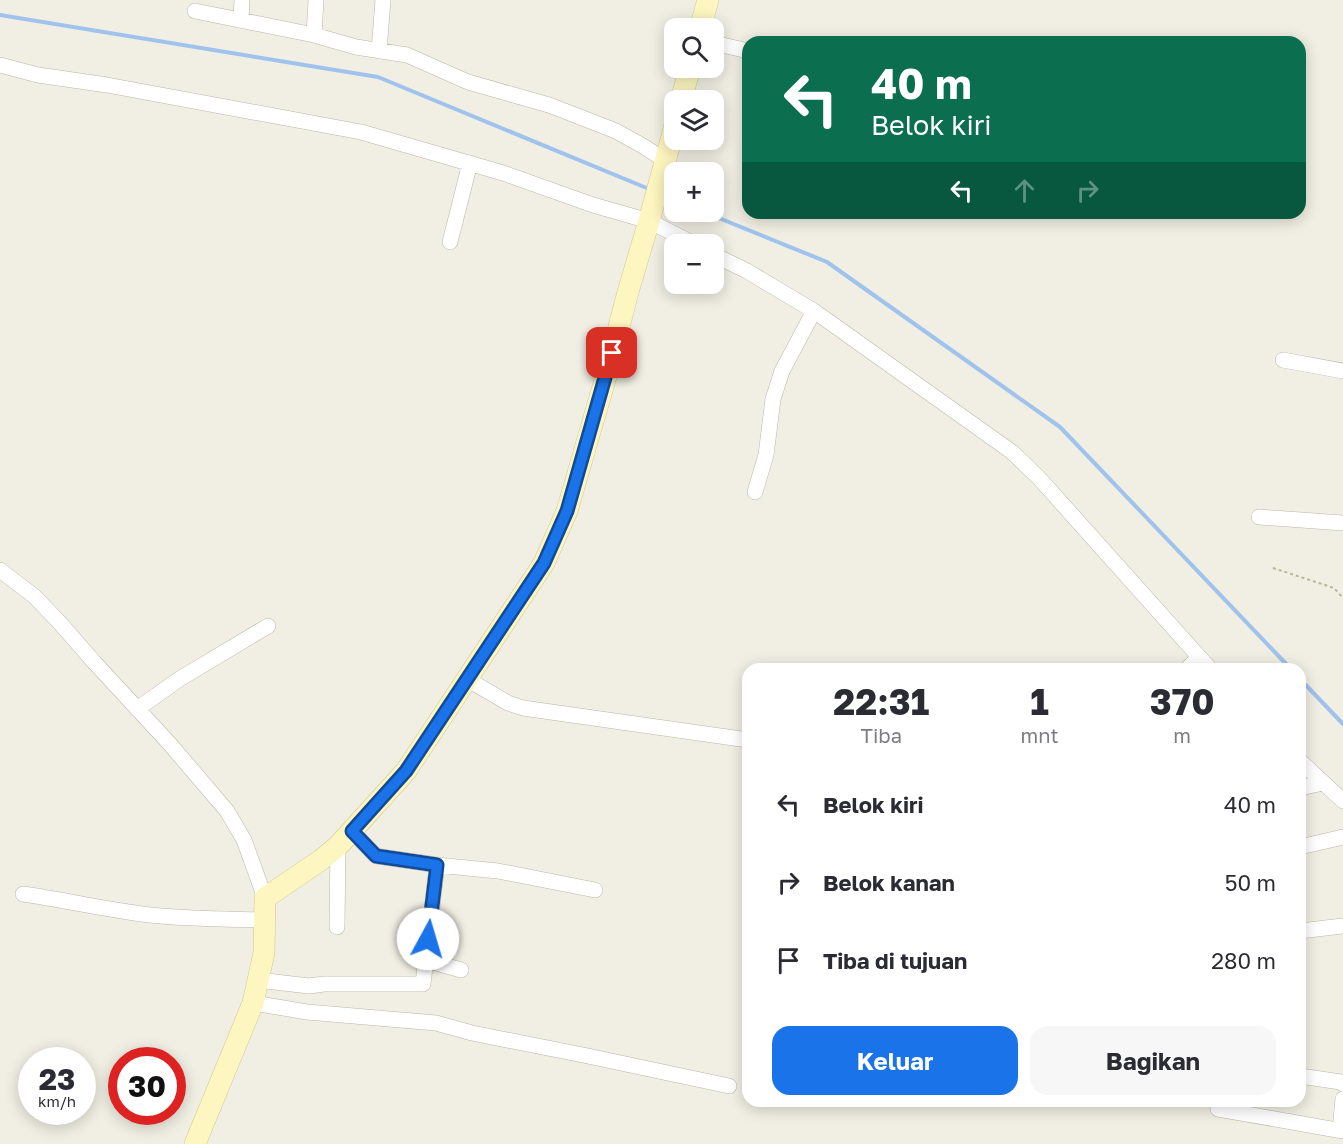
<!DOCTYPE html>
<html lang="id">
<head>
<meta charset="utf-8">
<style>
	:root { --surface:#fff; --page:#f7f7f7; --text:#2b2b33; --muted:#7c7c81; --accent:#1a73e8 }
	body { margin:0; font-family:"Golos Text",sans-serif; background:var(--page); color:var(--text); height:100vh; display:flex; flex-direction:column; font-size:22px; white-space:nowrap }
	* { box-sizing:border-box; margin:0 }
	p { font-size:20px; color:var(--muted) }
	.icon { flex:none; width:33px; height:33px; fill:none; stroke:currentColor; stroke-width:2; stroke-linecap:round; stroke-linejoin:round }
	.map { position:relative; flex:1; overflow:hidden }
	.details { position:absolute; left:742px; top:663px; width:564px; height:444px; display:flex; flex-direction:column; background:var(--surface); border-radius:18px; box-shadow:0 3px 15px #0003 }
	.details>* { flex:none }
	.top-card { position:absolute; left:742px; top:36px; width:564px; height:183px; border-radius:18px; box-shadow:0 3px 15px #0003; background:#0b6e4f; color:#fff; overflow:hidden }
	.tools { position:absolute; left:664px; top:18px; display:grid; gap:12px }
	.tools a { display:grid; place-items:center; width:60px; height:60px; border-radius:12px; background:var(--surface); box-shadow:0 3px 15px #0003; font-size:30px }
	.speed { position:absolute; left:18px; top:1047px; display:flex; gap:12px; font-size:30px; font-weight:700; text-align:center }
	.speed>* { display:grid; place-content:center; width:78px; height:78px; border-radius:50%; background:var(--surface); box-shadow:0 3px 15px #0003; line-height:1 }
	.speed small { font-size:15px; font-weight:400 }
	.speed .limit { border:9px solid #d22; background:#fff; color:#111 }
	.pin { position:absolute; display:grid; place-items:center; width:51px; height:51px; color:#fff; margin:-26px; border-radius:12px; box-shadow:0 3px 9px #0006 }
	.me { position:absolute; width:66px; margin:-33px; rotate:6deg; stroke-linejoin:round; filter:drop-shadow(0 0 4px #0008) }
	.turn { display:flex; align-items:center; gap:21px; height:126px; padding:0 30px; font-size:27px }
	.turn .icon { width:78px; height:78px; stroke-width:2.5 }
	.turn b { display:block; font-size:42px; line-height:51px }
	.lanes { display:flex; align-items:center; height:57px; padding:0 30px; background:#0003; justify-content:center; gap:30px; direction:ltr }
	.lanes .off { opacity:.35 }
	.eta { display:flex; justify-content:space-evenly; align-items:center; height:102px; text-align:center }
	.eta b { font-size:36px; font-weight:700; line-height:42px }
	.action { display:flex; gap:12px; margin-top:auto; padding:12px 30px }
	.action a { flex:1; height:69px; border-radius:18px; background:var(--accent); color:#fff; font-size:24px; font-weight:700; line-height:69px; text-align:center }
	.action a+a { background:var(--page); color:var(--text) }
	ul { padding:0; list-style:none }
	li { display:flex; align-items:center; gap:18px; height:78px; padding:0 30px }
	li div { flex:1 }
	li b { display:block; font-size:22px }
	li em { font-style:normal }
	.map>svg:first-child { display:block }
</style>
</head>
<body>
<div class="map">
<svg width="1343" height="1144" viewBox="0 0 1343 1144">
	<rect width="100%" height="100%" fill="#f1eee3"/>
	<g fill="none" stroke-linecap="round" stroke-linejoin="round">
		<path stroke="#9fc3ed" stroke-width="4" d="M 0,15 L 378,77 L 649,189
			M 662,194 L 675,200
			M 704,212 L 827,262 L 1060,427 L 1291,669
			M 1300,679 L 1343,724"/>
		<g stroke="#bcb7a6" stroke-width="16">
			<path id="street" d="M 195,11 L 314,35 L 356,47 L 407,55 L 468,82 L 549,105 L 616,131 L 643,146 L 666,161
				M 241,20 L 242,0
				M 314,35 L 316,0
				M 714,43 L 748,51
				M 379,51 L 383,0
				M 0,65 L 38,75 L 107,85 L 361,132 L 503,173 L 593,205 L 649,221 L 694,244
				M 450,242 L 470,163
				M 714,255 L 747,271 L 814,311 L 1012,452 L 1039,478 L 1210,669
				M 1283,360 L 1343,371
				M 755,492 L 766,455 L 773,399 L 782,371 L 814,311
				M 1259,517 L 1343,523
				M 0,570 L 34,596 L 60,623 L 94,662 L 169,743 L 227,811 L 244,840 L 265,898
				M 1187,669 L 1198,658
				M 467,679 L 508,703 L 523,708 L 748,740
				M 137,709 L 181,678 L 268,626
				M 1300,761 L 1343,801
				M 1300,788 L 1323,783
				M 352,831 L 376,856 L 437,865 L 498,871 L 595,890
				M 1300,847 L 1343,837
				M 23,894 C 65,900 107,910 150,915 C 188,919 227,919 265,920
				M 337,927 L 338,846
				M 1300,931 L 1343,926
				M 426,960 L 461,970
				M 258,980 L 309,986 L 324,984 L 423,984 L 437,865
				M 253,1003 L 307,1012 L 436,1023 L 472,1033 L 583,1055 L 729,1086
				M 1300,1076 L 1341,1082 L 1343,1084
				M 1218,1109 L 1343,1131
				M 1340,1130 L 1343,1099"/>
		</g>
		<g stroke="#d0c893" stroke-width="22">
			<path id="secondary" d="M 700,28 L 708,0
				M 681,100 L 690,68
				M 195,1144 L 253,1003 L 264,953 L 265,898 L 321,860 L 338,846 L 406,771 L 544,563 L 567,511 L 607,373 L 628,292 L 649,221 L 675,125"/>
		</g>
		<path stroke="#bdb597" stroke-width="2" stroke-dasharray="3 3" stroke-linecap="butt" d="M 1273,568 L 1334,588 L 1343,598"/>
		<use href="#street" stroke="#fff" stroke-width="15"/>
		<use href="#secondary" stroke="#fdf6c0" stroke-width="21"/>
	</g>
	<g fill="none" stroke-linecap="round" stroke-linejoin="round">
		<g stroke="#114b97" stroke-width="15">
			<path id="route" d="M 428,939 L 437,865 L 376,856 L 352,831 L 406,771 L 544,563 L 567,511 L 612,353"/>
		</g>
		<use href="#route" stroke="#1a73e8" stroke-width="10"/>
	</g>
</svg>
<div class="tools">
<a><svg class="icon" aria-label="search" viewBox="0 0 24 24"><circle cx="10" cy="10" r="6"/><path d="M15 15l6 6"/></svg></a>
<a><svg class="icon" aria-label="layers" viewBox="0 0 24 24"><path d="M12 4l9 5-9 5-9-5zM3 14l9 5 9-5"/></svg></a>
<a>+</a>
<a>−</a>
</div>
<div class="speed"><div>23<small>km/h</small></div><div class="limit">30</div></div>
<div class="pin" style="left:612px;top:353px;background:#d93025"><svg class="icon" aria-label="arrive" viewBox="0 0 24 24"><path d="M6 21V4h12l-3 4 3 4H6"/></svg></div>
<svg class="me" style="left:428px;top:939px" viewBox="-20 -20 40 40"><circle r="19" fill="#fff"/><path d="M0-13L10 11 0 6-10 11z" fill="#1a73e8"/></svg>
<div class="top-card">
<div class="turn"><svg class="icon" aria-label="left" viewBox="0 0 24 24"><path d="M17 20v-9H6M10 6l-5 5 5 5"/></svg><div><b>40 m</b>Belok kiri</div></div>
<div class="lanes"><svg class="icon" aria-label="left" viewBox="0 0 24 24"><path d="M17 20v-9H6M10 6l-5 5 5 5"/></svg><svg class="icon off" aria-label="ahead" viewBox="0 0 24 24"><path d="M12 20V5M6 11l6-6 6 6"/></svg><svg class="icon off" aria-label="right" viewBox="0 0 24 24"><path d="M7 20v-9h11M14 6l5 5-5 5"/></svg></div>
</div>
<section class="details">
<div class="eta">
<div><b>22:31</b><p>Tiba</p></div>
<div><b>1</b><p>mnt</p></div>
<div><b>370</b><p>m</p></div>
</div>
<ul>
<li><svg class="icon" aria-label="left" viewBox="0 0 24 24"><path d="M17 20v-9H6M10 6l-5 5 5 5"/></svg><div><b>Belok kiri</b></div><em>40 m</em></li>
<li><svg class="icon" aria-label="right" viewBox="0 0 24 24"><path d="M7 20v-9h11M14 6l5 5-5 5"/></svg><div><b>Belok kanan</b></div><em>50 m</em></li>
<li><svg class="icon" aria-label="arrive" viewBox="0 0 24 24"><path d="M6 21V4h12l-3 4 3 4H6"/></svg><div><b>Tiba di tujuan</b></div><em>280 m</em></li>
</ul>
<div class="action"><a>Keluar</a><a>Bagikan</a></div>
</section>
</div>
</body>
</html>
